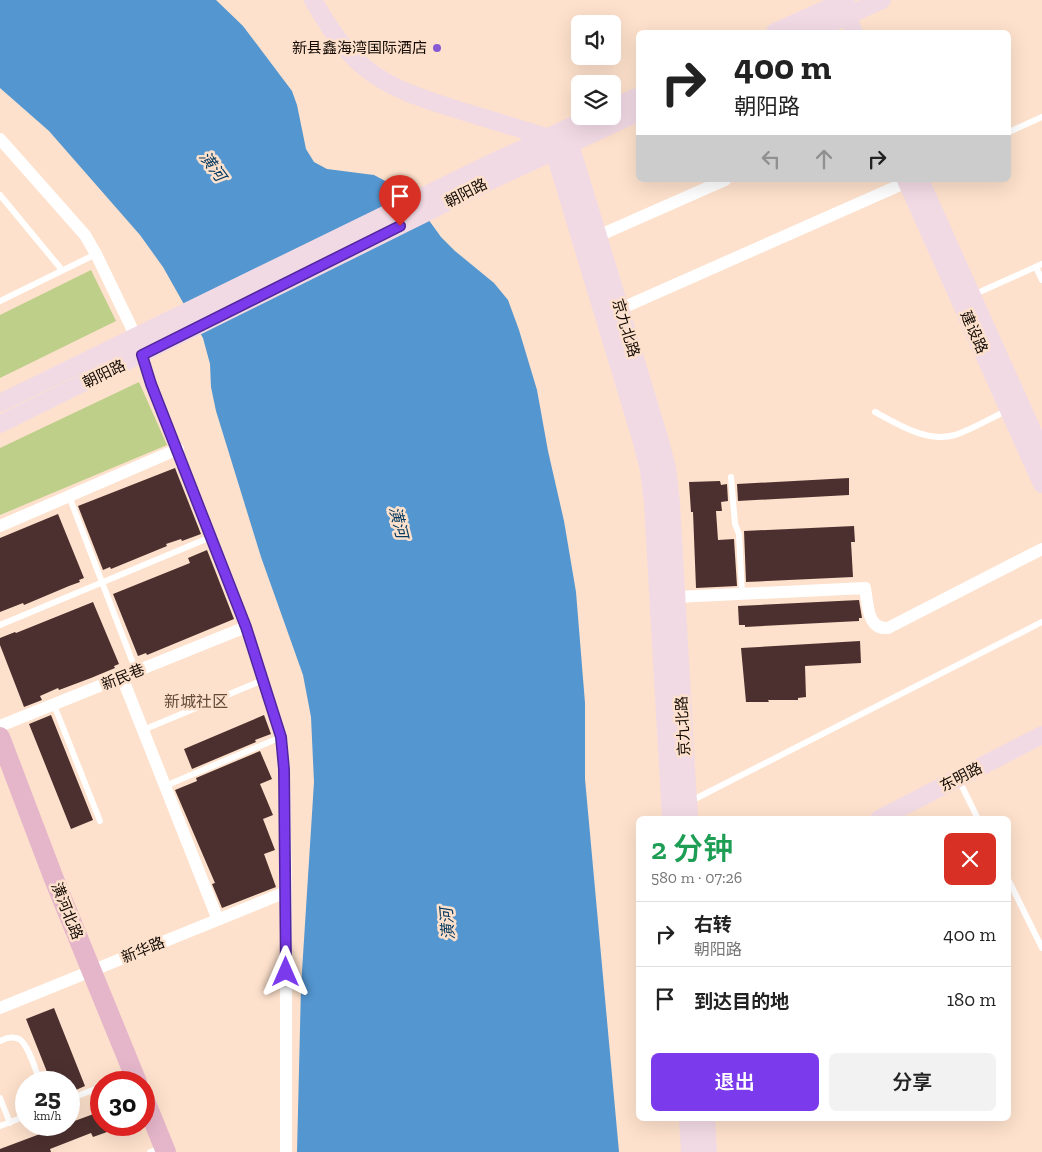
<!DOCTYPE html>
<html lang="zh">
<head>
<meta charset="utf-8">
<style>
	:root { --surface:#fff; --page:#f2f2f2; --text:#222; --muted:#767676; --line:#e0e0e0; --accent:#7c3aed }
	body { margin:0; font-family:"Zilla Slab","Noto Sans SC",serif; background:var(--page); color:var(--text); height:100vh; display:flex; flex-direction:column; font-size:19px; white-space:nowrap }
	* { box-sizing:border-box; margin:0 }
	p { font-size:16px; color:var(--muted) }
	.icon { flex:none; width:28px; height:28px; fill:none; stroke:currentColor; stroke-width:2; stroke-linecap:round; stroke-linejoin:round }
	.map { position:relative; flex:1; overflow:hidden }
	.details { position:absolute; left:636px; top:816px; width:375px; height:305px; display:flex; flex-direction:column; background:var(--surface); border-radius:8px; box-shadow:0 5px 20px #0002 }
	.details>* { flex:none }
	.hud { position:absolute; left:636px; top:30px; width:375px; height:152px; border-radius:8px; box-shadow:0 5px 20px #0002; background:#fff; color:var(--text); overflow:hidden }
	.controls { position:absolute; left:571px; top:15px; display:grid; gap:10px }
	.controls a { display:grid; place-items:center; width:50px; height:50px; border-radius:8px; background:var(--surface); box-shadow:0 5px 20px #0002; font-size:25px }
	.speed { position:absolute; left:15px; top:1071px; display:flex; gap:10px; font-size:25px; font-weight:700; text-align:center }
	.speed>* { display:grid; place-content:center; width:65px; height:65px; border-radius:50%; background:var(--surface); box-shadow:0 5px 20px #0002; line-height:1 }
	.speed small { font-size:12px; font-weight:400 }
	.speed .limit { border:8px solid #d22; background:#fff; color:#111 }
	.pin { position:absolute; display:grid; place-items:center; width:42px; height:42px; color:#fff; margin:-51px -21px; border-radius:50% 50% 50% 0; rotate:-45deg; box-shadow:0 0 5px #0007 }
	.pin .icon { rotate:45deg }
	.me { position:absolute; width:55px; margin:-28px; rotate:0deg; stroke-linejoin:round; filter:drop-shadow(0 0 4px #0008) }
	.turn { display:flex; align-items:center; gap:18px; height:105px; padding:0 15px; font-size:22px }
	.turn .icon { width:65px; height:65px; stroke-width:2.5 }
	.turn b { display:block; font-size:35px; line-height:42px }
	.lanes { display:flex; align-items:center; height:48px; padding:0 15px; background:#0003; justify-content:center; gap:25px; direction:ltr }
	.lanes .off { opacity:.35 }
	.round { display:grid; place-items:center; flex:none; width:52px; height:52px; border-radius:8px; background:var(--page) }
	.head { display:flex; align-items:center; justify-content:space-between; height:85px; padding:0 15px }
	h1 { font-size:30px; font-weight:600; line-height:38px; color:#1e9e55 }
	.cta { display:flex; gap:10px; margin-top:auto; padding:10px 15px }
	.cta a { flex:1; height:58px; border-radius:8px; background:var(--accent); color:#fff; font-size:20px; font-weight:600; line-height:58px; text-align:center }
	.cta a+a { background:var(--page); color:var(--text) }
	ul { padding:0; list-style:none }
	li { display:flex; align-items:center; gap:15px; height:65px; padding:0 15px; border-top:1px solid var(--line) }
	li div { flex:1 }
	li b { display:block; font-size:19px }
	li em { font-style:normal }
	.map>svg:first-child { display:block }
</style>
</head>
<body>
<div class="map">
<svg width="1042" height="1152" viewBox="0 0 1042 1152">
	<rect width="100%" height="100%" fill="#fde1cc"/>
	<path fill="#bdcf88" d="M 91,270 L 116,321 L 0,378 L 0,315 Z
		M 139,382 L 167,445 L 0,515 L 0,448 Z"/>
	<path fill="#5496d0" d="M 0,0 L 216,0 L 243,26 L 292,91 L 297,105 L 306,149 L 314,162 L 327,169 L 374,175 L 404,191 L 415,201 L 441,237 L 455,251 L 494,283 L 508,300 L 519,330 L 537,390 L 548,451 L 564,521 L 576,592 L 585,703 L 585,779 L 619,1152 L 297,1152 L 301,987 L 314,782 L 311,717 L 303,675 L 261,557 L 216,411 L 211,387 L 210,364 L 203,338 L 163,267 L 140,235 L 49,131 L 0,88 Z"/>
	<path fill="#4c302f" d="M 175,468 L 201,534 L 182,541 L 181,539 L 166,544 L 167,546 L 111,569 L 110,567 L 103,570 L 78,506 Z
		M 849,478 L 849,495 L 738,501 L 737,484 Z
		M 720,481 L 721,485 L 727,484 L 728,501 L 721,502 L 722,511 L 716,511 L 718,540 L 734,539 L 737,586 L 696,588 L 693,512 L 691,512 L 689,482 Z
		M 58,514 L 84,578 L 79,580 L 80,582 L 69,586 L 24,605 L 23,603 L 0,612 L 0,538 Z
		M 854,526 L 855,542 L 851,542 L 853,577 L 746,582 L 744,531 Z
		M 207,550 L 234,619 L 147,655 L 146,653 L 138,656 L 113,594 L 190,563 L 188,558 Z
		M 859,600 L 862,618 L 859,618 L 859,621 L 745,627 L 745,625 L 739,625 L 738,606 Z
		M 93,602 L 119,664 L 114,666 L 115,668 L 91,678 L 59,690 L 58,688 L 40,696 L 42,700 L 24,707 L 0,645 L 0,638 L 15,632 L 16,633 Z
		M 860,641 L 861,663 L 805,666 L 806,697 L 798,698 L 798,700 L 768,700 L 769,702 L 746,702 L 741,648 Z
		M 51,715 L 93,820 L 71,829 L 29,724 Z
		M 264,715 L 271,734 L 255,740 L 256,742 L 192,769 L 184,749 Z
		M 260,751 L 272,779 L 260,784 L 273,815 L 263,819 L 275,850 L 264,854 L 276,887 L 222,908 L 212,884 L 215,883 L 175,790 L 197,781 L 196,778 Z
		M 54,1008 L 85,1086 L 69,1093 L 69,1082 L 51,1082 L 26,1019 Z
		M 99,1112 L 101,1118 L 101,1125 L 104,1125 L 107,1132 L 93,1137 L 91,1133 L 50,1149 L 51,1152 L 0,1152 L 0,1149 L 64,1125 L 69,1125 L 69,1123 Z"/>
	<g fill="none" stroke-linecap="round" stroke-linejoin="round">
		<path stroke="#fff" stroke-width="6" d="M 1009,132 L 1042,117
			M 0,195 L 62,270
			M 1036,267 L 1042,280
			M 973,295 L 1042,264
			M 0,301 L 96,254
			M 875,412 C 899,425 928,443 955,435 C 973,429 991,418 1008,410
			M 731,477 L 735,524 L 739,534 L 742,594
			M 69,496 L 136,671
			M 0,625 L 211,537
			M 54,705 L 100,821
			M 143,730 L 263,680
			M 959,780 L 978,819
			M 165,786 L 281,737
			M 689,802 L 1042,622
			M 1009,881 L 1042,948
			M 0,1041 C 6,1038 13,1036 19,1039 C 29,1045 36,1072 40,1082
			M 111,1082 L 123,1078
			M 0,1098 L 10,1123
			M 69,1099 L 101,1087
			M 0,1126 L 26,1116
			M 150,1152 L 153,1151"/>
		<path stroke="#fff" stroke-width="12" d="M 0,139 L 85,235 L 96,254 L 136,337
			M 598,236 L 725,180
			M 620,309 L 907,182
			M 142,355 L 151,384 L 246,627 L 281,737 L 284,769 L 286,892 L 286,1152
			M 0,526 L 178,449
			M 676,597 L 865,588 C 868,604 867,630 888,628 L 1042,549
			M 122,677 L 218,920
			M 0,726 L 246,627
			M 0,1008 L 286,892"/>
		<path stroke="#f2dae4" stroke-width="18" d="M 313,0 C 327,24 342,49 364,67 C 394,92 431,101 468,113 C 502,123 536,134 570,144 L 658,434 L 667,467 L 671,503 L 689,819
			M 842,6 L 854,32
			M 775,32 L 846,0
			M 811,32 L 882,0
			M 612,108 L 639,96
			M 533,145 L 554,151 L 641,439 L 649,470 L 653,504 L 671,819
			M 906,180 L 1042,484
			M 920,180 L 1042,452
			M 0,403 L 487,165 L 594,116
			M 0,424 L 494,179 L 639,112
			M 879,819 L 1042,735
			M 688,1119 L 690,1152
			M 706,1119 L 708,1152"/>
		<path stroke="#e5b6ca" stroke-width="20" d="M 0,737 L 54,879 L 137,1082
			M 144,1098 L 166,1152"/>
	</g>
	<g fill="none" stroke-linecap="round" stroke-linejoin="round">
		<g stroke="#51269a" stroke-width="12">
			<path id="route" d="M 286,972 L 284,769 L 281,737 L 246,627 L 151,384 L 142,355 L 400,226"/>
		</g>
		<use href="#route" stroke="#7c3aed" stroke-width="9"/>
	</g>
	<circle fill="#855ad4" stroke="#fde1cc" stroke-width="2" cx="437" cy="48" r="5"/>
	<g text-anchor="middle" stroke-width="5" stroke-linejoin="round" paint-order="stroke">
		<g font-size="15" fill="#130a04" stroke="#fde1cc" text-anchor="end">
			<text x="427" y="53">新县鑫海湾国际酒店</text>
		</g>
		<g font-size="15" fill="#130a04" stroke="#fde1cc">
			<text transform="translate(466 193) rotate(-27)" y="5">朝阳路</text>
			<text transform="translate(626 328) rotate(73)" y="5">京九北路</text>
			<text transform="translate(974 332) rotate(66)" y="5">建设路</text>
			<text transform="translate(104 374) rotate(-26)" y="5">朝阳路</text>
			<text transform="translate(123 677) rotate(-22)" y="5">新民巷</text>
			<text transform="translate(683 726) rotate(-93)" y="5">京九北路</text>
			<text transform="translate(961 777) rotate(-27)" y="5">东明路</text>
			<text transform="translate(67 911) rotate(68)" y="5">潢河北路</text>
			<text transform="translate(143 950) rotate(-22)" y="5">新华路</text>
		</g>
		<g font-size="16" font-style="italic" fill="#073b61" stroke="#fde1cc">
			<text transform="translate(213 166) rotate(54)" y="6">潢河</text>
			<text transform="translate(399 522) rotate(76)" y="6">潢河</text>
			<text transform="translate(447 924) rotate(-95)" y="6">潢河</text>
		</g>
		<g font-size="16" fill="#634c3a" stroke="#fde1cc">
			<text x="196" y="707">新城社区</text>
		</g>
	</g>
</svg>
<div class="controls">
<a><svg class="icon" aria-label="sound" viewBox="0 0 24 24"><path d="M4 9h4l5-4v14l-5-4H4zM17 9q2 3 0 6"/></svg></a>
<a><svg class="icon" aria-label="layers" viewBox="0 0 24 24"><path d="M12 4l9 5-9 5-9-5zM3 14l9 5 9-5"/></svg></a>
</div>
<div class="speed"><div>25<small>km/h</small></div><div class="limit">30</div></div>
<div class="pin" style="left:400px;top:226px;background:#d93025"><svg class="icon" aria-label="arrive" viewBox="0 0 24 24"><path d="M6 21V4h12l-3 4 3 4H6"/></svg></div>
<svg class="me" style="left:286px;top:972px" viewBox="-20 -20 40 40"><path d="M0-17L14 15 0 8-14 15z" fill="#7c3aed" stroke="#fff" stroke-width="4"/></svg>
<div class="hud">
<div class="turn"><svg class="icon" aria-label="right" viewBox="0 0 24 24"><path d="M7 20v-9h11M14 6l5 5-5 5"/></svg><div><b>400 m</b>朝阳路</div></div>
<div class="lanes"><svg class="icon off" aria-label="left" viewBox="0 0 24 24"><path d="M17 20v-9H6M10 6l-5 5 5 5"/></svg><svg class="icon off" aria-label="ahead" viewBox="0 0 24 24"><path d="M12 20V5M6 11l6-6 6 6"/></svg><svg class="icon" aria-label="right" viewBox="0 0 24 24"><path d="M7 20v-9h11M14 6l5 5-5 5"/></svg></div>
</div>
<section class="details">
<div class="head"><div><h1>2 分钟</h1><p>580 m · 07:26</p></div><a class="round" style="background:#d93025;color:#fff"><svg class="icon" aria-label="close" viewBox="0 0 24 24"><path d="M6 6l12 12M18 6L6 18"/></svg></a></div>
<ul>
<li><svg class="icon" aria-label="right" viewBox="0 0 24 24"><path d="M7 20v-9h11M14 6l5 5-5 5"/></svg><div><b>右转</b><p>朝阳路</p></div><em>400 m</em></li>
<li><svg class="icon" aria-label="arrive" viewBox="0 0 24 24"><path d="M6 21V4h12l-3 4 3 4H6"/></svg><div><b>到达目的地</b></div><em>180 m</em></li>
</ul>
<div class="cta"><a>退出</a><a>分享</a></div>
</section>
</div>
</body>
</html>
